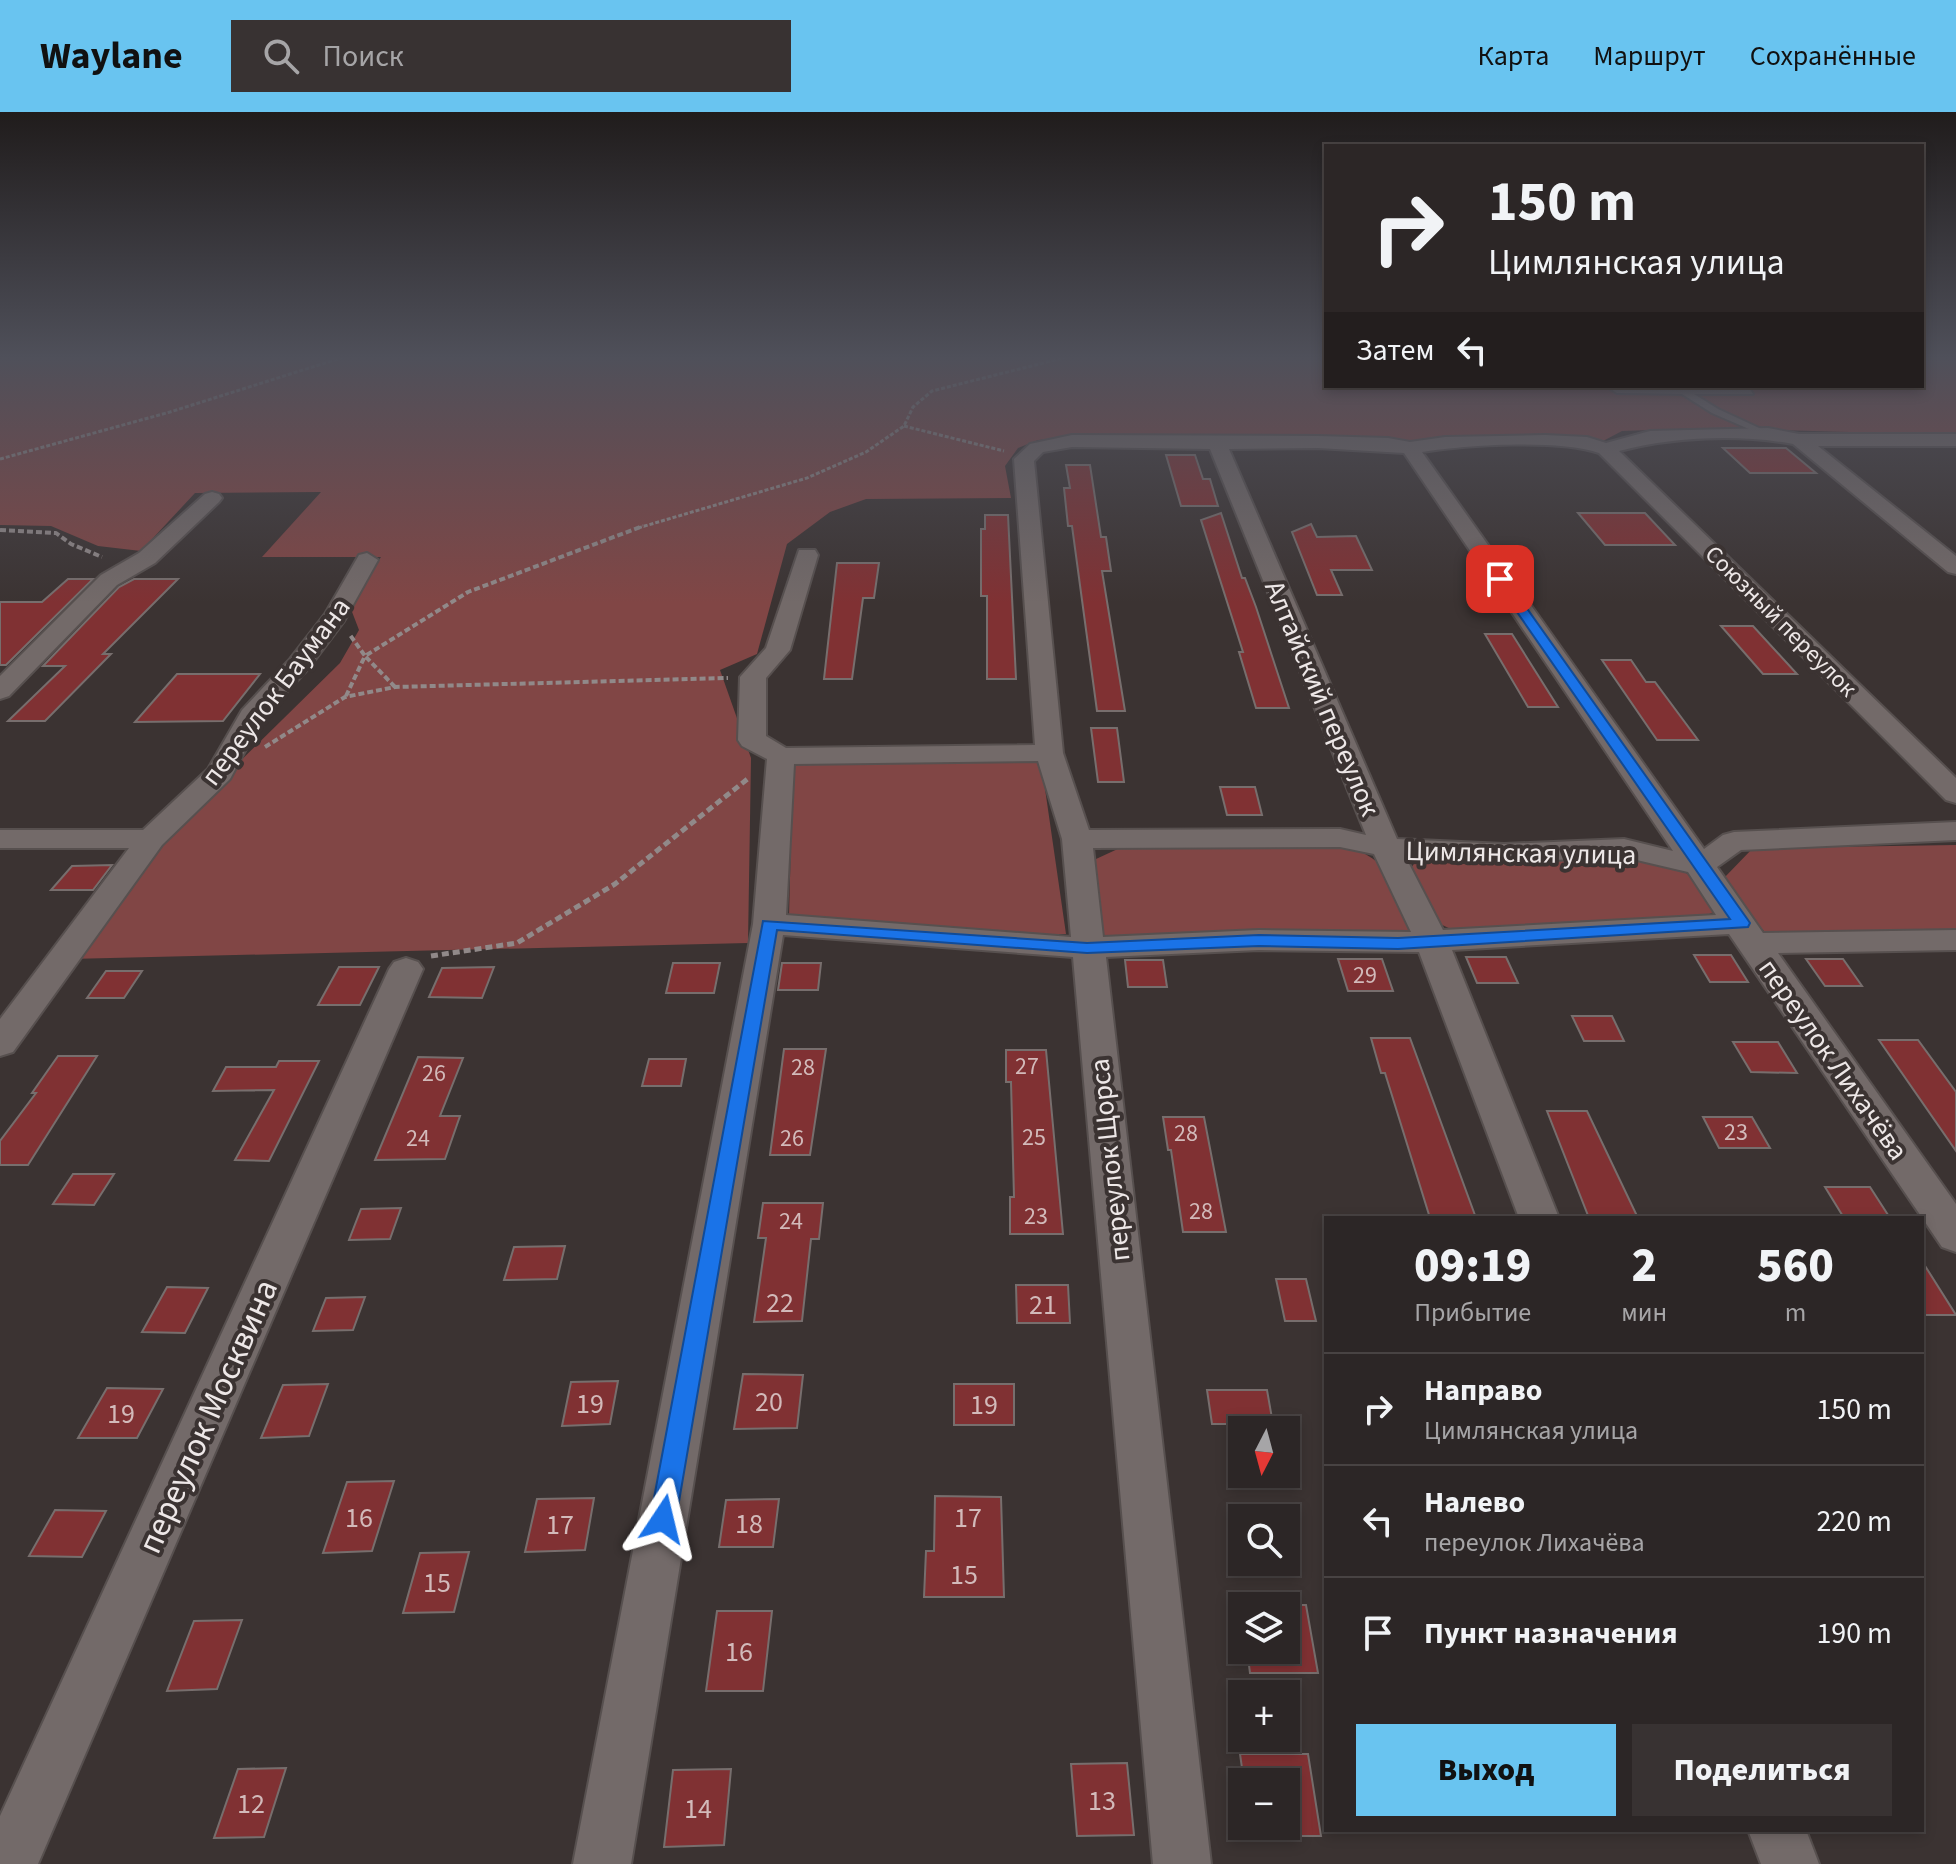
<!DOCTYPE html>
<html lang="ru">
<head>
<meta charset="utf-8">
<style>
	:root { --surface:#2c2626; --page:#383232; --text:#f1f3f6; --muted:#a6a5a7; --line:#484343; --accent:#69c4f0 }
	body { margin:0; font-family:"Source Sans 3",sans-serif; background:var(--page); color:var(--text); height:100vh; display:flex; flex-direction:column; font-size:30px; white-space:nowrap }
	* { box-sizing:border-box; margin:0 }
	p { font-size:26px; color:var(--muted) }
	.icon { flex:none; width:44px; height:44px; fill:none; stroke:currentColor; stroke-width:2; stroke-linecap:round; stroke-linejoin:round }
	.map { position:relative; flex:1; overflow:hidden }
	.panel { position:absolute; left:1324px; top:1104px; width:600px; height:616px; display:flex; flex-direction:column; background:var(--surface); border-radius:0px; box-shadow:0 4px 12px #0003,0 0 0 2px var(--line) }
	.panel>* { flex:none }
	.guide { position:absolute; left:1324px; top:32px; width:600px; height:244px; border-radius:0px; box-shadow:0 4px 12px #0003,0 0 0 2px var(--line); background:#2c2626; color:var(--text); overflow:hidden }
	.needle { width:52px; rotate:186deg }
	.tools { position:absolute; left:1228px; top:1304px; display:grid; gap:16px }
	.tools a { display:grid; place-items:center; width:72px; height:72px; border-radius:0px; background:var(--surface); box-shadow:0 4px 12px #0003,0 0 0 2px var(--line); font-size:40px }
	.pin { position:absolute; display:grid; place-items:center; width:68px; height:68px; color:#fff; margin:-34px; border-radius:16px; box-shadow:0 4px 12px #0006 }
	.me { position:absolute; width:88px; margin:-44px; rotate:10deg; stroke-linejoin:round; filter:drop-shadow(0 0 6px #0008) }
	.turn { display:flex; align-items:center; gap:28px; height:168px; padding:0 32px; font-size:36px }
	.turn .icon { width:104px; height:104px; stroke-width:2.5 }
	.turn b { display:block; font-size:56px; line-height:68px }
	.then { display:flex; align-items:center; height:76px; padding:0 32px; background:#0003; gap:16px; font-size:30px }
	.eta { display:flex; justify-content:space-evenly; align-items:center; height:136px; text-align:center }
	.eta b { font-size:48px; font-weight:800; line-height:56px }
	.cta { display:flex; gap:16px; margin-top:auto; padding:16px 32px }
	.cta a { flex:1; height:92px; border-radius:0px; background:var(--accent); color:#111; font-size:32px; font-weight:800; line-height:92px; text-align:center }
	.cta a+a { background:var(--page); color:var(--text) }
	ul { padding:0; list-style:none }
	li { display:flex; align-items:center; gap:24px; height:112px; padding:0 32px; border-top:2px solid var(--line) }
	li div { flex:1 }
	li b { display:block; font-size:30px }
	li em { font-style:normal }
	header { display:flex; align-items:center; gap:48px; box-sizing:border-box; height:112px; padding:0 40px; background:var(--accent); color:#111 }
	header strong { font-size:38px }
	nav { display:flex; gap:44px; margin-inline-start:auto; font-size:28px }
	.search { width:560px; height:72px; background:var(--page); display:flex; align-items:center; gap:20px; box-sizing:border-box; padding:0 28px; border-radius:0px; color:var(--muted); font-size:30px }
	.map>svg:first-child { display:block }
</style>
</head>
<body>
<header>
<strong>Waylane</strong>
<div class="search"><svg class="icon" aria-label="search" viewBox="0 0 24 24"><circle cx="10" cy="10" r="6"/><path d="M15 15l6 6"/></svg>Поиск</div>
<nav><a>Карта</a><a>Маршрут</a><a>Сохранённые</a></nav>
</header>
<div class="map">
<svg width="1956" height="1752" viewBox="0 0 1956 1752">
	<rect width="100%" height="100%" fill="#3b3332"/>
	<path fill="#814645" d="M 0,245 L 1326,245 L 1326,274 L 1922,274 L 1922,245 L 1956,245 L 1956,323 L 1704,316 L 1622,319 L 1603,329 L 1543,324 L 1462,325 L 1407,329 L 1318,324 L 1103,324 L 1038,328 L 1018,336 L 1005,354 L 1011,386 L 866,387 L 830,400 L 787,432 L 757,542 L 720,558 L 751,646 L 748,831 L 69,847 L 168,720 L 340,551 L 359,518 L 349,492 L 381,445 L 262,445 L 321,380 L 195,381 L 141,439 L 98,434 L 51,414 L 0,413 Z
		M 1041,649 L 1066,822 L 1033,822 L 789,804 L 793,651 Z
		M 1319,730 C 1344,735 1365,736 1383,756 L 1414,822 L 1102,832 L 1087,759 L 1096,747 L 1122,735 Z
		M 1956,733 L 1956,820 L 1767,822 L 1738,793 L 1724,766 L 1753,736 Z
		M 1621,743 C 1673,756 1689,750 1721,797 L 1695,808 L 1455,819 L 1438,811 L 1409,759 L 1418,746 Z"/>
	<path fill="#803133" stroke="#776e6d" stroke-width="2" d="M 1723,336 L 1786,336 L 1816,361 L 1750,361 Z
		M 1166,343 L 1195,343 L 1203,367 L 1210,367 L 1218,394 L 1181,394 Z
		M 1066,353 L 1090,353 L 1101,425 L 1106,425 L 1111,459 L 1102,459 L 1125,599 L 1097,599 L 1072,414 L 1068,414 L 1064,376 L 1070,376 Z
		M 1221,401 L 1242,466 L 1245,466 L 1256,495 L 1289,596 L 1256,596 L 1239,540 L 1243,540 L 1201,408 Z
		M 1578,401 L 1645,401 L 1675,433 L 1605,433 Z
		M 985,403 L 1008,403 L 1016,567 L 987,567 L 987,484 L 981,484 L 981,417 L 985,417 Z
		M 1311,412 L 1317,425 L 1356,424 L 1372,458 L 1331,458 L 1342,483 L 1317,483 L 1292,420 Z
		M 837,451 L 879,451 L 874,486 L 863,486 L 852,567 L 824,567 Z
		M 68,467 L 93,467 L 6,553 L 0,553 L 0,490 L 42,490 Z
		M 134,467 L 178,467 L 103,542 L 111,542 L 45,609 L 8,609 L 65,554 L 43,554 L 119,475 Z
		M 1721,514 L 1753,514 L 1797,562 L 1763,562 Z
		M 1485,522 L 1512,522 L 1558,595 L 1528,595 Z
		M 1602,548 L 1631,548 L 1646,570 L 1655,570 L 1698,628 L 1657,628 Z
		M 177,562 L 260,562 L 223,609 L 135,610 Z
		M 1091,616 L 1117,616 L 1124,670 L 1098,670 Z
		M 1220,675 L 1255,675 L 1262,703 L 1227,703 Z
		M 112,753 L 93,778 L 51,778 L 72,754 Z
		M 1694,843 L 1731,843 L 1748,870 L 1710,870 Z
		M 1466,845 L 1506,845 L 1518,871 L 1477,871 Z
		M 1338,847 L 1382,847 L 1393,879 L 1348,879 Z
		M 1806,847 L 1843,847 L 1862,874 L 1825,874 Z
		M 1125,848 L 1163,848 L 1167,875 L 1128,875 Z
		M 673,851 L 720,851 L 714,881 L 666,881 Z
		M 782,851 L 821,851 L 818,878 L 778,878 Z
		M 339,855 L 379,855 L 360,893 L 318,893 Z
		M 494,855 L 482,886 L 429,885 L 442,856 Z
		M 106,859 L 142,859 L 124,886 L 87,886 Z
		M 1572,904 L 1612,904 L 1624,929 L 1584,929 Z
		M 1371,926 L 1410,926 L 1476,1106 L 1430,1106 L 1385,961 L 1381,961 Z
		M 1879,928 L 1918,928 L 1956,980 L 1956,1039 Z
		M 1733,930 L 1778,930 L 1797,961 L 1751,960 Z
		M 784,937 L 826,937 L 810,1043 L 770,1043 Z
		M 1006,938 L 1046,938 L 1063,1122 L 1010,1122 L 1010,1085 L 1014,1085 L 1011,970 L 1006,970 Z
		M 58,944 L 97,944 L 28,1053 L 0,1053 L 0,1029 L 36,981 L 32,981 Z
		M 418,945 L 463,946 L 440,1004 L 460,1004 L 445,1047 L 375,1048 Z
		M 649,947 L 686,947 L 681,974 L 642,974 Z
		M 279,949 L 319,949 L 269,1049 L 235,1048 L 274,978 L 213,979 L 226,955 L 276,955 Z
		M 1547,999 L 1587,999 L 1638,1106 L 1589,1106 Z
		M 1163,1005 L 1204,1005 L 1226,1120 L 1183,1120 L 1171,1038 L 1168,1038 Z
		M 1703,1005 L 1752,1005 L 1770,1036 L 1719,1036 Z
		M 73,1062 L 114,1062 L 94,1093 L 53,1092 Z
		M 1825,1075 L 1870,1075 L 1890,1106 L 1844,1106 Z
		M 763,1091 L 823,1091 L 819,1127 L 811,1127 L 802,1209 L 754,1210 L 766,1126 L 758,1126 Z
		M 401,1096 L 390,1127 L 349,1128 L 361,1097 Z
		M 565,1134 L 557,1167 L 504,1168 L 514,1135 Z
		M 1922,1149 L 1956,1203 L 1922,1203 Z
		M 1276,1167 L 1306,1167 L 1316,1209 L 1285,1209 Z
		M 1016,1173 L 1068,1173 L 1070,1211 L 1017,1211 Z
		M 167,1175 L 208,1176 L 185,1221 L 142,1220 Z
		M 365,1185 L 353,1218 L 313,1219 L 326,1186 Z
		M 743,1262 L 803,1263 L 797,1316 L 734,1317 Z
		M 618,1269 L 610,1312 L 562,1314 L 571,1270 Z
		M 328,1272 L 309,1324 L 261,1326 L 283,1273 Z
		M 954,1272 L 1014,1272 L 1014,1313 L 954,1313 Z
		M 107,1276 L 163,1277 L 137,1326 L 78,1326 Z
		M 1207,1278 L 1267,1278 L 1273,1312 L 1212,1312 Z
		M 394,1369 L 372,1439 L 323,1441 L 347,1370 Z
		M 935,1384 L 1001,1385 L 1004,1485 L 924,1485 L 926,1439 L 934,1439 Z
		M 594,1386 L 585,1438 L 525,1440 L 537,1387 Z
		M 779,1387 L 773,1435 L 719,1435 L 726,1388 Z
		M 55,1398 L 106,1399 L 82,1445 L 29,1444 Z
		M 469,1440 L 454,1500 L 403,1501 L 420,1441 Z
		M 1240,1493 L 1306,1493 L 1318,1561 L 1250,1561 L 1247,1538 L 1286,1538 L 1286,1494 L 1242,1494 L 1242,1504 Z
		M 717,1499 L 772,1499 L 763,1579 L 706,1579 Z
		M 242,1508 L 217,1577 L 167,1579 L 194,1509 Z
		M 1240,1642 L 1308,1642 L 1321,1724 L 1251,1724 L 1249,1714 L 1286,1714 L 1286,1670 L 1244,1670 Z
		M 1127,1651 L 1134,1723 L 1077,1724 L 1071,1652 Z
		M 286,1656 L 264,1725 L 214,1726 L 238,1657 Z
		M 731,1657 L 724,1733 L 664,1735 L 673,1658 Z"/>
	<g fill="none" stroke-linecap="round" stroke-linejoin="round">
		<g stroke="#57504f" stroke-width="4">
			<path id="service" d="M 1606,274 L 1619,277 L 1742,277 L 1739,274 L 1748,274 L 1753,282 L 1694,282 L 1718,297 L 1772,322 L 1765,324 L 1712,301 L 1682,282 L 1617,281 Z"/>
		</g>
		<g stroke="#57504f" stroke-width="4">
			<path id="minor" d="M 1768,316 L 1799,322 L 1956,322 L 1956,334 L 1818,334 L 1956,444 L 1956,462 L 1948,460 L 1793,332 C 1738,322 1673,325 1619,339 L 1956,666 L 1956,691 L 1946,688 L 1599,341 C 1557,327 1467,333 1422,340 L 1704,737 L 1723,723 L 1734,720 L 1956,710 L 1956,728 L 1741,738 L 1717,755 L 1763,821 L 1956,818 L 1956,838 L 1778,841 L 1956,1092 L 1956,1140 L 1942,1135 L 1729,822 L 1452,838 L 1559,1106 L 1519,1106 L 1419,840 L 1259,838 L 1106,845 L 1211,1752 L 1153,1752 L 1073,845 L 783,823 L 631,1752 L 573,1752 L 753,812 L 767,647 L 742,634 L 738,628 L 740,565 L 766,536 L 799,438 L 815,438 L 818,443 L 790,538 L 766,566 L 766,624 L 786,636 L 1035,633 L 1014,347 L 1030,332 L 1072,323 L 1318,324 L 1388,326 L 1410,330 L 1445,325 L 1545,323 L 1587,325 L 1606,331 L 1650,319 ZM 1072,335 L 1210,337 L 1366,723 L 1340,717 L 1089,718 L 1063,641 L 1034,349 L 1043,340 ZM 1318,336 L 1404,341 L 1673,739 L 1624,727 L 1504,732 L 1397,727 L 1229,337 ZM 1038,649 L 1062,727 L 1071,825 L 786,803 L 794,652 ZM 1340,735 L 1374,742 L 1411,820 L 1259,818 L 1103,825 L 1093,736 ZM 1624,745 L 1688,760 L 1716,803 L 1443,818 L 1406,746 L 1504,750 Z
				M 212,380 L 219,382 L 222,386 L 219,390 L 155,451 L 117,473 L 9,584 L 0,587 L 0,564 L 101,463 L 139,441 L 205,382 Z
				M 367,441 L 378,448 L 344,509 L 308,557 L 262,607 L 230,667 L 162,733 L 13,940 L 0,944 L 0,907 L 129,736 L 0,736 L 0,718 L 143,718 L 208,657 L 242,598 L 290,547 L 325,502 L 359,443 Z
				M 406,846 L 418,850 L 423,857 L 38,1752 L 0,1752 L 0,1704 L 389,857 L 394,850 Z
				M 1748,1718 L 1806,1718 L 1819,1752 L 1761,1752 Z"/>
		</g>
		<path stroke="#918989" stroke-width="3" stroke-dasharray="4 2" stroke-linecap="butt" d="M 904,314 L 1004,339
			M 0,347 L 170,300 L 344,245
			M 638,416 L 807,366 L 866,340 L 904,314 L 913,295 L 932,279 L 1067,245"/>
		<path stroke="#918989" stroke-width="4" stroke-dasharray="6 3" stroke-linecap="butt" d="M 0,418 L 56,421 L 71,432 L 102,445
			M 395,575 L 365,544 L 468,480 L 643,414
			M 346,584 L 365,544 L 350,523
			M 265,635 L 345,585 L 395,575 L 728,566"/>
		<path stroke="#918989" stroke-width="5" stroke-dasharray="7 4" stroke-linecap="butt" d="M 431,844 L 517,831 L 615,772 L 750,665"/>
		<use href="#service" fill="#736a69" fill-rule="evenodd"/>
		<use href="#minor" fill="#736a69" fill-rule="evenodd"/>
	</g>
	<linearGradient id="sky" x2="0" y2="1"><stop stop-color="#201c1c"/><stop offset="0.5" stop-color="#4f505a"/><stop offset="1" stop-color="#4f505a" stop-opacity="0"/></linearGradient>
	<rect width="1956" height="491" fill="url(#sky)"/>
	<path fill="#1a73e8" stroke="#114b97" stroke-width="2" d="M 1500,463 L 1504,464 L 1748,808 L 1750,811 L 1748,815 L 1398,837 L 1259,834 L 1087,841 L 777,818 L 676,1407 L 673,1416 L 663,1419 L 654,1416 L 650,1407 L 763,809 L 1087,831 L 1259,823 L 1398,826 L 1730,807 L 1494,467 Z"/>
	<g text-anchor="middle" stroke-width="8" stroke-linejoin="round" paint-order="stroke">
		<g font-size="24" fill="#ede7e7" stroke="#3b3332">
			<text transform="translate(1781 509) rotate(45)" y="8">Союзный переулок</text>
		</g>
		<g font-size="24" fill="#d2baba">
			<text x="1365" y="871">29</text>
			<text x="1027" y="962">27</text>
			<text x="803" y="963">28</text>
			<text x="434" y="969">26</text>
			<text x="1736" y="1028">23</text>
			<text x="1186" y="1029">28</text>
			<text x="1034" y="1033">25</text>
			<text x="418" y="1034">24</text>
			<text x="792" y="1034">26</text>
			<text x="1201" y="1107">28</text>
			<text x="1036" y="1112">23</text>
			<text x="791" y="1117">24</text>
		</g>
		<g font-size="28" fill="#ede7e7" stroke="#3b3332">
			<text transform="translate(275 579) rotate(-53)" y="10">переулок Баумана</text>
			<text transform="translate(1323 586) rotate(67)" y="10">Алтайский переулок</text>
			<text transform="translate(1521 740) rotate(1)" y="10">Цимлянская улица</text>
			<text transform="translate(1834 947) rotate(55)" y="10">переулок Лихачёва</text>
			<text transform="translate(1109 1048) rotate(-96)" y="10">переулок Щорса</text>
		</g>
		<g font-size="28" fill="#d2baba">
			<text x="780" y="1200">22</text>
			<text x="1043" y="1202">21</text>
			<text x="769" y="1299">20</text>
			<text x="590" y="1301">19</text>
			<text x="984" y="1302">19</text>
			<text x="121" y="1311">19</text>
			<text x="359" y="1415">16</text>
			<text x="968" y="1415">17</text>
			<text x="749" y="1421">18</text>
			<text x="560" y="1422">17</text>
			<text x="964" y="1472">15</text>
			<text x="437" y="1480">15</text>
			<text x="739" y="1549">16</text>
			<text x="1102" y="1698">13</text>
			<text x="251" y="1701">12</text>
			<text x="698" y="1706">14</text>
		</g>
		<g font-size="34" fill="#ede7e7" stroke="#3b3332">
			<text transform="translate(207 1304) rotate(-66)" y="12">переулок Москвина</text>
		</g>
	</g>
</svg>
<div class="tools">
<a><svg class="needle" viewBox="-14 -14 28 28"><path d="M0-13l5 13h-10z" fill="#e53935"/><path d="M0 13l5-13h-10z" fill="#a6a5a7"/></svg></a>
<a><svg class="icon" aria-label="search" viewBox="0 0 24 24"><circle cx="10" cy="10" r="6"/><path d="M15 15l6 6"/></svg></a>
<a><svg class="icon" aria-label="layers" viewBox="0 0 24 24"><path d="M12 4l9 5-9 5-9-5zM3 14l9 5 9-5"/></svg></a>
<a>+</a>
<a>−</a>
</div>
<div class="pin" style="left:1500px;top:467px;background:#d93025"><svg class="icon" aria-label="arrive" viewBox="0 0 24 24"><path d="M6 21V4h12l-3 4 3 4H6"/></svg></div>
<svg class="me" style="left:663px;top:1407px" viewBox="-20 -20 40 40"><path d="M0-17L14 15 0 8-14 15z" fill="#1a73e8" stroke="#fff" stroke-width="4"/></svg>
<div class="guide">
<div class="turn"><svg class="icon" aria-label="right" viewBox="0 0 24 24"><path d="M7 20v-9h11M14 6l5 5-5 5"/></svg><div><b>150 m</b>Цимлянская улица</div></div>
<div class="then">Затем<svg class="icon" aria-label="left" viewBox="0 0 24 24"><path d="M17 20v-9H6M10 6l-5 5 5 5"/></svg></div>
</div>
<section class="panel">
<div class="eta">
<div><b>09:19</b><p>Прибытие</p></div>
<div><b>2</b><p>мин</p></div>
<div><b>560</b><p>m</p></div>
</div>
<ul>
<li><svg class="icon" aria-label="right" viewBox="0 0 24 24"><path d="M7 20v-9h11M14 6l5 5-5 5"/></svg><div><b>Направо</b><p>Цимлянская улица</p></div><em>150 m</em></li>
<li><svg class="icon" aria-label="left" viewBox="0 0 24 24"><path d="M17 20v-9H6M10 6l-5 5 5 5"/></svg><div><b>Налево</b><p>переулок Лихачёва</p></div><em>220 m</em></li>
<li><svg class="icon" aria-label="arrive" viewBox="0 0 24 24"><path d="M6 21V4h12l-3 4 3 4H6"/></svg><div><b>Пункт назначения</b></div><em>190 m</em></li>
</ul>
<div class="cta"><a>Выход</a><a>Поделиться</a></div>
</section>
</div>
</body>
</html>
